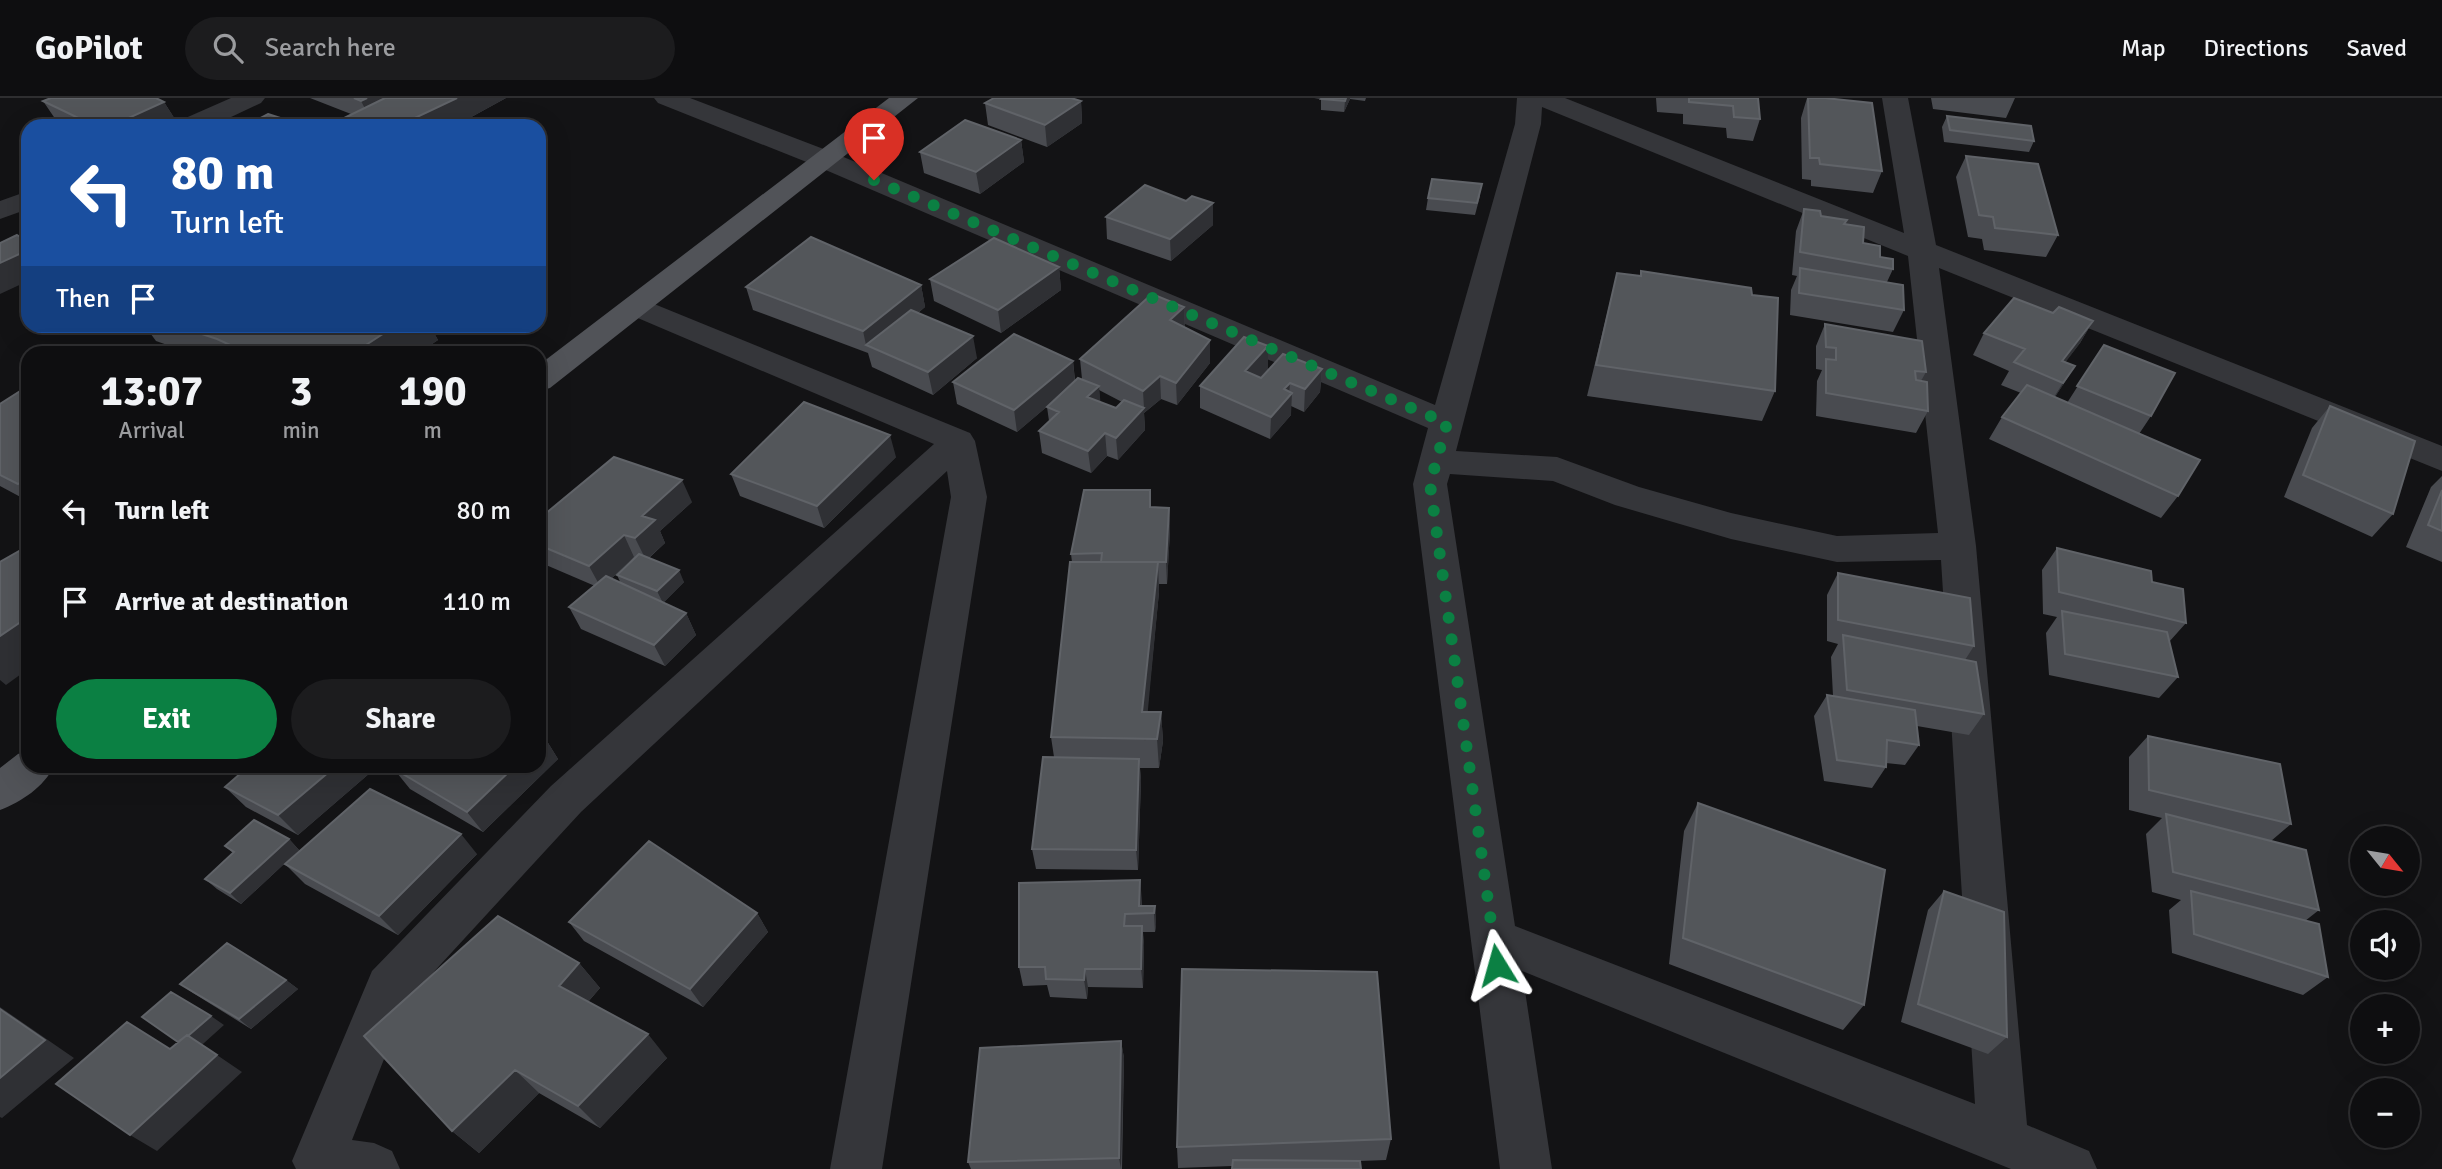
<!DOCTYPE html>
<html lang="en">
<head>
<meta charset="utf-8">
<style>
	:root { --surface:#0e0e10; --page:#1c1c1e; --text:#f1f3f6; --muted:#9b9c9f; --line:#2e2e30; --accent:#0b8043 }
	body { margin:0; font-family:Signika,sans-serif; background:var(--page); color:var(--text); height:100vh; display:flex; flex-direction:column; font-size:26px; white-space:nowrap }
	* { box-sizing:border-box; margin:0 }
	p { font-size:23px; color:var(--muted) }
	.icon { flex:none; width:38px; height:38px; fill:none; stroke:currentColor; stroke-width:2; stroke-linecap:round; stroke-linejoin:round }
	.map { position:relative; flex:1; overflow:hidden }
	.details { position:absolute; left:21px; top:248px; width:525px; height:427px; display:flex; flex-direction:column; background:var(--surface); border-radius:21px; box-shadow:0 7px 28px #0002,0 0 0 2px var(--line) }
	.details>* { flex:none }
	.banner { position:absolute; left:21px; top:21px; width:525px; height:214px; border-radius:21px; box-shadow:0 7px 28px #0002,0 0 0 2px var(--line); background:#1a4fa0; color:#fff; overflow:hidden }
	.needle { width:46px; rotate:120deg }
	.tools { position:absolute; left:2350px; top:728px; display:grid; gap:14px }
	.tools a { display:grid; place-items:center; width:70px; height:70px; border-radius:50%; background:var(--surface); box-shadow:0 7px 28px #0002,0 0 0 2px var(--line); font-size:35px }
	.pin { position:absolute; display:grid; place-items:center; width:60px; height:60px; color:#fff; margin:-72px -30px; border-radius:50% 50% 50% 0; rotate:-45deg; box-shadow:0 0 7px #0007 }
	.pin .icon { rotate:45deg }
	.me { position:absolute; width:77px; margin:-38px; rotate:352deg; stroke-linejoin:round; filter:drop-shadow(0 0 5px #0008) }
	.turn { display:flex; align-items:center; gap:24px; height:147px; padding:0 35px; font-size:32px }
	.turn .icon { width:91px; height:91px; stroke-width:2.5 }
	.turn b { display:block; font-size:49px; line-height:60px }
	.then { display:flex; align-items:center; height:66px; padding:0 35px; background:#0003; gap:14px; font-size:26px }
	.eta { display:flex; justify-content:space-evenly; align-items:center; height:119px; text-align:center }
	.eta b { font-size:42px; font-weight:700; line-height:49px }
	.button { display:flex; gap:14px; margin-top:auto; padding:14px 35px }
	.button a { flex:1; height:80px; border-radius:42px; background:var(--accent); color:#fff; font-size:28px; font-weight:700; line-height:80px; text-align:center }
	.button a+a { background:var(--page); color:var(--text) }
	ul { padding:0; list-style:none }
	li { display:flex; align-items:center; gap:21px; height:91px; padding:0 35px }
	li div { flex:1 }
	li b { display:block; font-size:26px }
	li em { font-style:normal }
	header { display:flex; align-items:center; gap:42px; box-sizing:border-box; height:98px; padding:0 35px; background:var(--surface); border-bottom:2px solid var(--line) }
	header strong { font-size:33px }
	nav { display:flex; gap:38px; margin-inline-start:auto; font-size:24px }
	.search { width:490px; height:63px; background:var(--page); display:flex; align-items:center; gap:18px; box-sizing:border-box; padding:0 24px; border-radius:38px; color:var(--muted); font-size:26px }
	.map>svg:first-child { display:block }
</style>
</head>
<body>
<header>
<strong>GoPilot</strong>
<div class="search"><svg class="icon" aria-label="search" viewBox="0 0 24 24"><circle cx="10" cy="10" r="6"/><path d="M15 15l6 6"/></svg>Search here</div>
<nav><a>Map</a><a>Directions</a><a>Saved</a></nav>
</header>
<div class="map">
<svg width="2442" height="1071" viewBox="0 0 2442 1071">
	<rect width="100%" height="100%" fill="#131315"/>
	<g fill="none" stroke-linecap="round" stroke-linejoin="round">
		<path fill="#35363a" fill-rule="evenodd" d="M 231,0 L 265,0 L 261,5 L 212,28 L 177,28 L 181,22 Z
			M 654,0 L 690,0 L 834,55 L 1435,307 L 1515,26 L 1517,0 L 1565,0 L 1904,135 L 1882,0 L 1908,0 L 1936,147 L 2442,348 L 2442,373 L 1939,170 L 1976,448 L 2027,1027 L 2089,1053 L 2097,1071 L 2011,1071 L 1522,873 L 1552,1071 L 1500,1071 L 1413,386 L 1428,330 L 814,67 L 658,5 ZM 1542,9 L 1908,158 L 1938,435 L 1837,438 L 1731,415 L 1639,389 L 1557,359 L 1456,353 L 1541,26 ZM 1450,376 L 1553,383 L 1615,407 L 1731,441 L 1837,464 L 1941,462 L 1975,1006 L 1515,828 L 1447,386 Z
			M 28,93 L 28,111 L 0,121 L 0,103 Z
			M 637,199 L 970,335 L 975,343 L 987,399 L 882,1071 L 830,1071 L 951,399 L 947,373 L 581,714 L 407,903 L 352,1042 L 374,1045 L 392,1053 L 400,1071 L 296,1071 L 292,1063 L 372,873 L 551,688 L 934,346 L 626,215 L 622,208 L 626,201 Z"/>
		<path fill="#515358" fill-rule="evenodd" d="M 889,0 L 918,0 L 550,290 L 539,293 L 539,267 Z
			M 28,652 L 28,668 L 54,668 C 44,689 21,704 0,712 L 0,670 L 18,656 Z"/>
	</g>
	<path fill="#494b50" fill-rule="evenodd" d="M 310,0 L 506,0 L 455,28 L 333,28 L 332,26 L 351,16 Z
		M 1314,0 L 1366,0 L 1365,3 L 1350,1 L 1344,14 L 1321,12 L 1321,1 Z
		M 1656,0 L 1758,0 L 1760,21 L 1753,43 L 1727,40 L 1726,30 L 1683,26 L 1683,16 L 1657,14 Z
		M 1807,0 L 1825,0 L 1882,73 L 1873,95 L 1811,88 L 1811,82 L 1802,81 L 1801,20 Z
		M 1931,0 L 2015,0 L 2006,20 L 1933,11 Z
		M 43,3 L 164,4 L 178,26 L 173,28 L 65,28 L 58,25 Z
		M 1081,3 L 1082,25 L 1047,49 L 988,27 L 985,5 Z
		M 1947,18 L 2034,43 L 2029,54 L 1944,44 L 1942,29 Z
		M 1021,42 L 1024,64 L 980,96 L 924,75 L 920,54 Z
		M 1966,58 L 2058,137 L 2046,159 L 1984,152 L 1982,141 L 1968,139 L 1956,79 Z
		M 1480,98 L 1475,117 L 1426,112 L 1428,100 Z
		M 1213,105 L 1213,127 L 1171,163 L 1107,141 L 1106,119 Z
		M 1804,111 L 1821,118 L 1846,126 L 1863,145 L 1893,171 L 1887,184 L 1904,212 L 1893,234 L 1790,217 L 1791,192 L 1797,178 L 1792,177 L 1796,133 Z
		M 1059,169 L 1061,192 L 1001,235 L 934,203 L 930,181 Z
		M 1641,173 L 1775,293 L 1762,323 L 1587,298 L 1617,175 L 1640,178 Z
		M 921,187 L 925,209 L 918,215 L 977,260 L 933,297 L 872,269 L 868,255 L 753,212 L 746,189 Z
		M 1184,209 L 1185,229 L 1210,242 L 1210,265 L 1177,307 L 1161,301 L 1144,315 L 1145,332 L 1118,362 L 1107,358 L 1091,375 L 1042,355 L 1039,333 L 1049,323 L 1047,309 L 1050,306 L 1017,334 L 957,306 L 953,284 L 1073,263 L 1075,282 L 1082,281 L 1080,261 ZM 1099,292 L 1122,304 L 1116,310 L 1100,304 Z
		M 2053,215 L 2093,223 L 2080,245 L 2065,264 L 2075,268 L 2055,299 L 2067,305 L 2104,247 L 2151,318 L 2139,336 L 2178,398 L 2161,420 L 1989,341 L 2002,319 L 2021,295 L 2001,287 L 2009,273 L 1973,257 L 1984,235 Z
		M 1825,226 L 1926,274 L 1921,283 L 1928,313 L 1916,335 L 1816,318 L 1817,283 L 1822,272 L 1816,271 L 1816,248 Z
		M 145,228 L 430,228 L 438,242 L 417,256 L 193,256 L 156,243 Z
		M 1268,248 L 1268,271 L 1260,279 L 1261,280 L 1322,271 L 1320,294 L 1304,314 L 1291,308 L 1291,317 L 1270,341 L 1200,310 L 1200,288 Z
		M 28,288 L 28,403 L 0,388 L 0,306 Z
		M 2330,308 L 2393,416 L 2372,439 L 2284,399 L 2312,330 Z
		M 896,359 L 824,430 L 740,398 L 731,376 Z
		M 2442,378 L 2442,464 L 2406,449 L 2431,389 Z
		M 1150,392 L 1151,409 L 1169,410 L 1170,432 L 1167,486 L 1159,486 L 1159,494 L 1147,614 L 1161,614 L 1163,643 L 1159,670 L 1140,670 L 1141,682 L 1138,772 L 1036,771 L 1032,751 L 1054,659 L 1051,639 L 1072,464 L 1071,456 Z
		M 692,404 L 660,433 L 665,445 L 649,460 L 684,484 L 663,505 L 686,515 L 696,537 L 665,568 L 581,531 L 569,509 L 595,488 L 539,464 L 539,421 ZM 634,459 L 617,477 L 621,486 L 611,481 Z
		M 2057,450 L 2152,484 L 2186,525 L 2169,544 L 2178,579 L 2159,600 L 2049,577 L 2046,535 L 2057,519 L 2043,516 L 2042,472 Z
		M 1838,475 L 1974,548 L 1965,562 L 1984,616 L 1969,637 L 1917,628 L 1919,647 L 1905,667 L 1886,665 L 1886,669 L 1872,690 L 1824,683 L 1814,618 L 1827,597 L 1833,598 L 1831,559 L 1838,546 L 1827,543 L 1827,497 Z
		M 2148,638 L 2291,726 L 2271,743 L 2319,812 L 2305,823 L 2328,879 L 2303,897 L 2172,855 L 2169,812 L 2181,802 L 2152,794 L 2146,736 L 2162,720 L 2129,712 L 2129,659 Z
		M 545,640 L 558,661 L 483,734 L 410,691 L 393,670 Z
		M 249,668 L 378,668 L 298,737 L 246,709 L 225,689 Z
		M 1698,705 L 1864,907 L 1843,932 L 1669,866 L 1684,733 Z
		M 289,741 L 299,752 L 241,806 L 217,791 L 205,781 L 233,755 L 225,748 Z
		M 477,756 L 398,837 L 305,786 L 285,766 Z
		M 1944,793 L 2007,939 L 1988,956 L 1901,924 L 1928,812 Z
		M 1142,802 L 1142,808 L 1155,808 L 1156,827 L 1155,834 L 1143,834 L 1144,847 L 1143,890 L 1088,889 L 1087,901 L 1050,899 L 1047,887 L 1023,888 L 1019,869 Z
		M 757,815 L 768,834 L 703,909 L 584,843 L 569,824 Z
		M 579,865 L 600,890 L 588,904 L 667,960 L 600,1030 L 539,995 L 479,1055 L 452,1033 Z
		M 286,882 L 298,891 L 251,931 L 193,895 L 180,886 Z
		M 1121,943 L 1124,960 L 1122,1071 L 971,1071 L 968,1064 Z
		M 1391,1041 L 1386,1062 L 1178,1070 L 1177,1049 Z"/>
	<path fill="#2f3034" d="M 367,0 L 421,0 L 372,24 L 361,3 Z
		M 457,0 L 506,0 L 455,28 L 398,28 Z
		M 1346,0 L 1350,0 L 1350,1 L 1344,14 L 1345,3 Z
		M 1081,3 L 1082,25 L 1047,49 L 1045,27 Z
		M 164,4 L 178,26 L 173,28 L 111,28 Z
		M 1021,42 L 1024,64 L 980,96 L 976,74 Z
		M 1213,105 L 1213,127 L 1171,163 L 1170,141 Z
		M 28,152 L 28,183 L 0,196 L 0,165 Z
		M 1059,169 L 1061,192 L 1001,235 L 998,212 Z
		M 921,187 L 925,209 L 874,251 L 866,247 L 863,233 Z
		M 1184,209 L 1185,231 L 1170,222 Z
		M 2093,223 L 2080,245 L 2053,281 L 2062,263 Z
		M 395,228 L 430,228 L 438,242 L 417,256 L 352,256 Z
		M 973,238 L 977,260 L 933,297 L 928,274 Z
		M 1210,242 L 1210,265 L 1177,307 L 1176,285 Z
		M 1268,248 L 1268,271 L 1245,295 L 1245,273 Z
		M 1073,263 L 1075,285 L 1017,334 L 1014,312 Z
		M 2075,268 L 2061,290 L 2049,307 L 2063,285 Z
		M 1322,271 L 1320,294 L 1304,314 L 1305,291 Z
		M 1160,278 L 1161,301 L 1144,315 L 1145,332 L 1118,362 L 1116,340 L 1144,310 L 1143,293 Z
		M 1290,285 L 1289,298 L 1292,295 L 1291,317 L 1270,341 L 1271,319 L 1284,291 Z
		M 1099,288 L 1101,310 L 1087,299 Z
		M 1105,335 L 1107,358 L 1091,375 L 1088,353 Z
		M 890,337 L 896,359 L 824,430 L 817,408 Z
		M 28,380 L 28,396 L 18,386 Z
		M 682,382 L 692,404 L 660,433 L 665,445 L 646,462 L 635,440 L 642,418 Z
		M 1169,410 L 1170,432 L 1167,486 L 1166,464 Z
		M 624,437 L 634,459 L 601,490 L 589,468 Z
		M 1158,464 L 1159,494 L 1145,643 L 1142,614 Z
		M 679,472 L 684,484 L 663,505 L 657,493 Z
		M 686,515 L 696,537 L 665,568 L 654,547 Z
		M 28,519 L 28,571 L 6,587 L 0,582 L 0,538 Z
		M 1161,614 L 1163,643 L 1159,670 L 1157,641 Z
		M 545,640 L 558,661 L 483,734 L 467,714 L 515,668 L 539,668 L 539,646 Z
		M 1139,661 L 1141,682 L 1138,772 L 1136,752 Z
		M 336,668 L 378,668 L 298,737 L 278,717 Z
		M 461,736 L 477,756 L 398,837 L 379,818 Z
		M 289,741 L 299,752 L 241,806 L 230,795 Z
		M 1140,782 L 1142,802 L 1141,815 L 1139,808 Z
		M 1155,808 L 1156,827 L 1155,834 L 1154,815 Z
		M 757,815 L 768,834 L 703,909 L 690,891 Z
		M 1142,828 L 1144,847 L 1143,890 L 1141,871 Z
		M 579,865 L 600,890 L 580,913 L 559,888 Z
		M 1085,871 L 1088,889 L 1087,901 L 1084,882 Z
		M 286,882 L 298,891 L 251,931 L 239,921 Z
		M 0,909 L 74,960 L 2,1020 L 0,1019 Z
		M 211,918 L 224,927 L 194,954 L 180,945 Z
		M 648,936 L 667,960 L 600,1030 L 578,1008 Z
		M 1121,943 L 1124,960 L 1121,1071 L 1119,1060 Z
		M 217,957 L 242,974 L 157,1053 L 130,1037 Z
		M 515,972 L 539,995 L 479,1055 L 452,1033 Z"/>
	<path fill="#53565a" stroke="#606368" stroke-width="2" d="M 51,0 L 156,0 L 164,4 L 111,28 L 95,28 L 43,3 Z
		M 354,0 L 367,0 L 361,3 Z
		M 385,0 L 457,0 L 398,28 L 335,28 L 332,26 Z
		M 994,0 L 1071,0 L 1081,3 L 1045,27 L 985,5 Z
		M 1322,0 L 1346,0 L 1345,3 L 1321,1 Z
		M 1689,0 L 1758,0 L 1760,21 L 1734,19 L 1733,8 L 1689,4 Z
		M 1808,0 L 1825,0 L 1872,5 L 1882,73 L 1820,66 L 1819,60 L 1810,60 Z
		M 268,16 L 305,28 L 245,28 Z
		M 1947,18 L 2031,28 L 2034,43 L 1950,32 Z
		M 965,22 L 1021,42 L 976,74 L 920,54 Z
		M 1966,58 L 2038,66 L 2058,137 L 1995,130 L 1993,119 L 1979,117 Z
		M 1432,81 L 1482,86 L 1477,105 L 1428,100 Z
		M 1145,87 L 1186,103 L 1192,98 L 1213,105 L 1170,141 L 1106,119 Z
		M 1804,111 L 1820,113 L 1821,118 L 1847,122 L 1844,126 L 1864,129 L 1863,145 L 1880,148 L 1880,159 L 1893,161 L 1893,171 L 1800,154 Z
		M 17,137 L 28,144 L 28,152 L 0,165 L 0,145 Z
		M 811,139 L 921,187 L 863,233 L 746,189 Z
		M 994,140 L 1059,169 L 998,212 L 930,181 Z
		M 1800,170 L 1903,187 L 1904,212 L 1799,195 Z
		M 1641,173 L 1751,190 L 1752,197 L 1778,200 L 1775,293 L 1596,267 L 1617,175 L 1641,178 Z
		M 1152,196 L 1184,209 L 1170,222 L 1210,242 L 1176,285 L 1160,278 L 1143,293 L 1080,261 Z
		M 2014,200 L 2053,215 L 2059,209 L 2093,223 L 2062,263 L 2075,268 L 2063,285 L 2014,264 L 2025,251 L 1984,235 Z
		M 911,212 L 973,238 L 928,274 L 866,247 Z
		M 1825,226 L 1922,243 L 1926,274 L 1915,273 L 1916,282 L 1927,284 L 1928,313 L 1826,295 L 1826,261 L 1836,262 L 1836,250 L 1826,249 Z
		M 178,228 L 395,228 L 352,256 L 250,256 L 217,241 Z
		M 1014,236 L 1073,263 L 1014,312 L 953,284 Z
		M 1244,239 L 1268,248 L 1245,273 L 1261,280 L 1283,256 L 1322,271 L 1305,291 L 1290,285 L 1284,291 L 1292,295 L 1271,319 L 1200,288 Z
		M 2104,247 L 2175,275 L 2151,318 L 2077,288 Z
		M 1078,280 L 1099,288 L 1087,299 L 1116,310 L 1124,302 L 1144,310 L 1116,340 L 1105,335 L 1088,353 L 1039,333 L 1059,314 L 1047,309 Z
		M 2027,287 L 2200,362 L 2178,398 L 2002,319 Z
		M 28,288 L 28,380 L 18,386 L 0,377 L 0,306 Z
		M 804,304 L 890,337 L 817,408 L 731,376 Z
		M 2330,308 L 2415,343 L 2393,416 L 2303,377 Z
		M 614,359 L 682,382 L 642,418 L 655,422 L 635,440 L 624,437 L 589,468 L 539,447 L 539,421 Z
		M 1084,392 L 1150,392 L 1150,409 L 1169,410 L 1166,464 L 1101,464 L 1102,455 L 1071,456 Z
		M 2442,392 L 2442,433 L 2428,427 Z
		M 28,448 L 28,519 L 0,538 L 0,464 Z
		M 2057,450 L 2151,473 L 2152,484 L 2183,491 L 2186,525 L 2059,494 Z
		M 639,456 L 679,472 L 657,493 L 617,477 Z
		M 1070,464 L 1158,464 L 1142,614 L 1161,614 L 1157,641 L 1051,639 Z
		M 1838,475 L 1970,500 L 1974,548 L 1838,522 Z
		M 606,478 L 686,515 L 654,547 L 569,509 Z
		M 2062,513 L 2167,534 L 2178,579 L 2065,556 Z
		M 1843,537 L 1976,564 L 1984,616 L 1847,592 Z
		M 1827,597 L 1915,612 L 1919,647 L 1887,642 L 1886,669 L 1837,662 Z
		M 539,638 L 545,640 L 539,646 Z
		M 2148,638 L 2280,666 L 2291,726 L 2149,692 Z
		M 1043,659 L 1139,661 L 1136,752 L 1032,751 Z
		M 249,668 L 336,668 L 278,717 L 225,689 Z
		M 395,668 L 515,668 L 467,714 L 393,670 Z
		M 370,691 L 461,736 L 379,818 L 285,766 Z
		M 1698,705 L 1885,772 L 1864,907 L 1683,840 Z
		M 2166,716 L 2306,752 L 2319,812 L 2173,774 Z
		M 254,722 L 289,741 L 230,795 L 205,781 L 234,754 L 225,748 Z
		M 649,743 L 757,815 L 690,891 L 569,824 Z
		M 1140,782 L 1139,808 L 1155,808 L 1154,815 L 1125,816 L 1124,828 L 1142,828 L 1141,871 L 1085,871 L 1084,882 L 1046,881 L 1045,869 L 1019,869 L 1019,785 Z
		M 1944,793 L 2004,814 L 2007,939 L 1918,906 Z
		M 2191,793 L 2319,826 L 2328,879 L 2194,836 Z
		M 498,818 L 579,865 L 559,888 L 648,936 L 578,1008 L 515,972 L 452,1033 L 364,938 Z
		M 227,845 L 286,882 L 239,921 L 180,886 Z
		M 1182,871 L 1377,874 L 1391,1041 L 1177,1049 Z
		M 171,894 L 211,918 L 188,938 L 187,937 L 178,944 L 142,919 Z
		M 0,911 L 45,942 L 0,980 Z
		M 127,924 L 170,951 L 187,937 L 217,957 L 130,1037 L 56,986 Z
		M 1121,943 L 1119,1060 L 968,1064 L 980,950 Z
		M 1233,1062 L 1360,1063 L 1361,1071 L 1232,1071 Z"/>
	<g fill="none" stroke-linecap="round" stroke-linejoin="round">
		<path stroke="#0b8043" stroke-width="12" stroke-dasharray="0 21.6" d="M 874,82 L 1447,325 L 1430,386 L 1497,867"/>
	</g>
</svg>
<div class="tools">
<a><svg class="needle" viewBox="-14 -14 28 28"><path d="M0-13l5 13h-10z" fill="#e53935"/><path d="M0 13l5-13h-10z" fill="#9b9c9f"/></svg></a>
<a><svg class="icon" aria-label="sound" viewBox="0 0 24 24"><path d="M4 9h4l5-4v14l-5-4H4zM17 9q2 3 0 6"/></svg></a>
<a>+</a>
<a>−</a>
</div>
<div class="pin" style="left:874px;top:82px;background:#d93025"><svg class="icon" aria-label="arrive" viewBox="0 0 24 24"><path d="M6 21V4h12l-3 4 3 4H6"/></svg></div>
<svg class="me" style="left:1497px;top:867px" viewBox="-20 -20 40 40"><path d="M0-17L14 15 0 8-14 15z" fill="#0b8043" stroke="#fff" stroke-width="4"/></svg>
<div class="banner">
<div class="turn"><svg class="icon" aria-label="left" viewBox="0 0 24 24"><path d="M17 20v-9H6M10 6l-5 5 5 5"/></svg><div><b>80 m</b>Turn left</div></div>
<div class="then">Then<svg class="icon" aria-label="arrive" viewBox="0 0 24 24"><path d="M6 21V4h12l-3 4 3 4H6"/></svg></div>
</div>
<section class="details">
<div class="eta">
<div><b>13:07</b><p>Arrival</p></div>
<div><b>3</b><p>min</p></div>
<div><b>190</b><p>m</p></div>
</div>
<ul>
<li><svg class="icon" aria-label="left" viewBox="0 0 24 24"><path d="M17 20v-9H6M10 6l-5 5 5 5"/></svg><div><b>Turn left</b></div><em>80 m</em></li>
<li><svg class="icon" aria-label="arrive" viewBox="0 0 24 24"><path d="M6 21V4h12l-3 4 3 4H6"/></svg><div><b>Arrive at destination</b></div><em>110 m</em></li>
</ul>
<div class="button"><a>Exit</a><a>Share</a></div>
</section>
</div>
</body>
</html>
